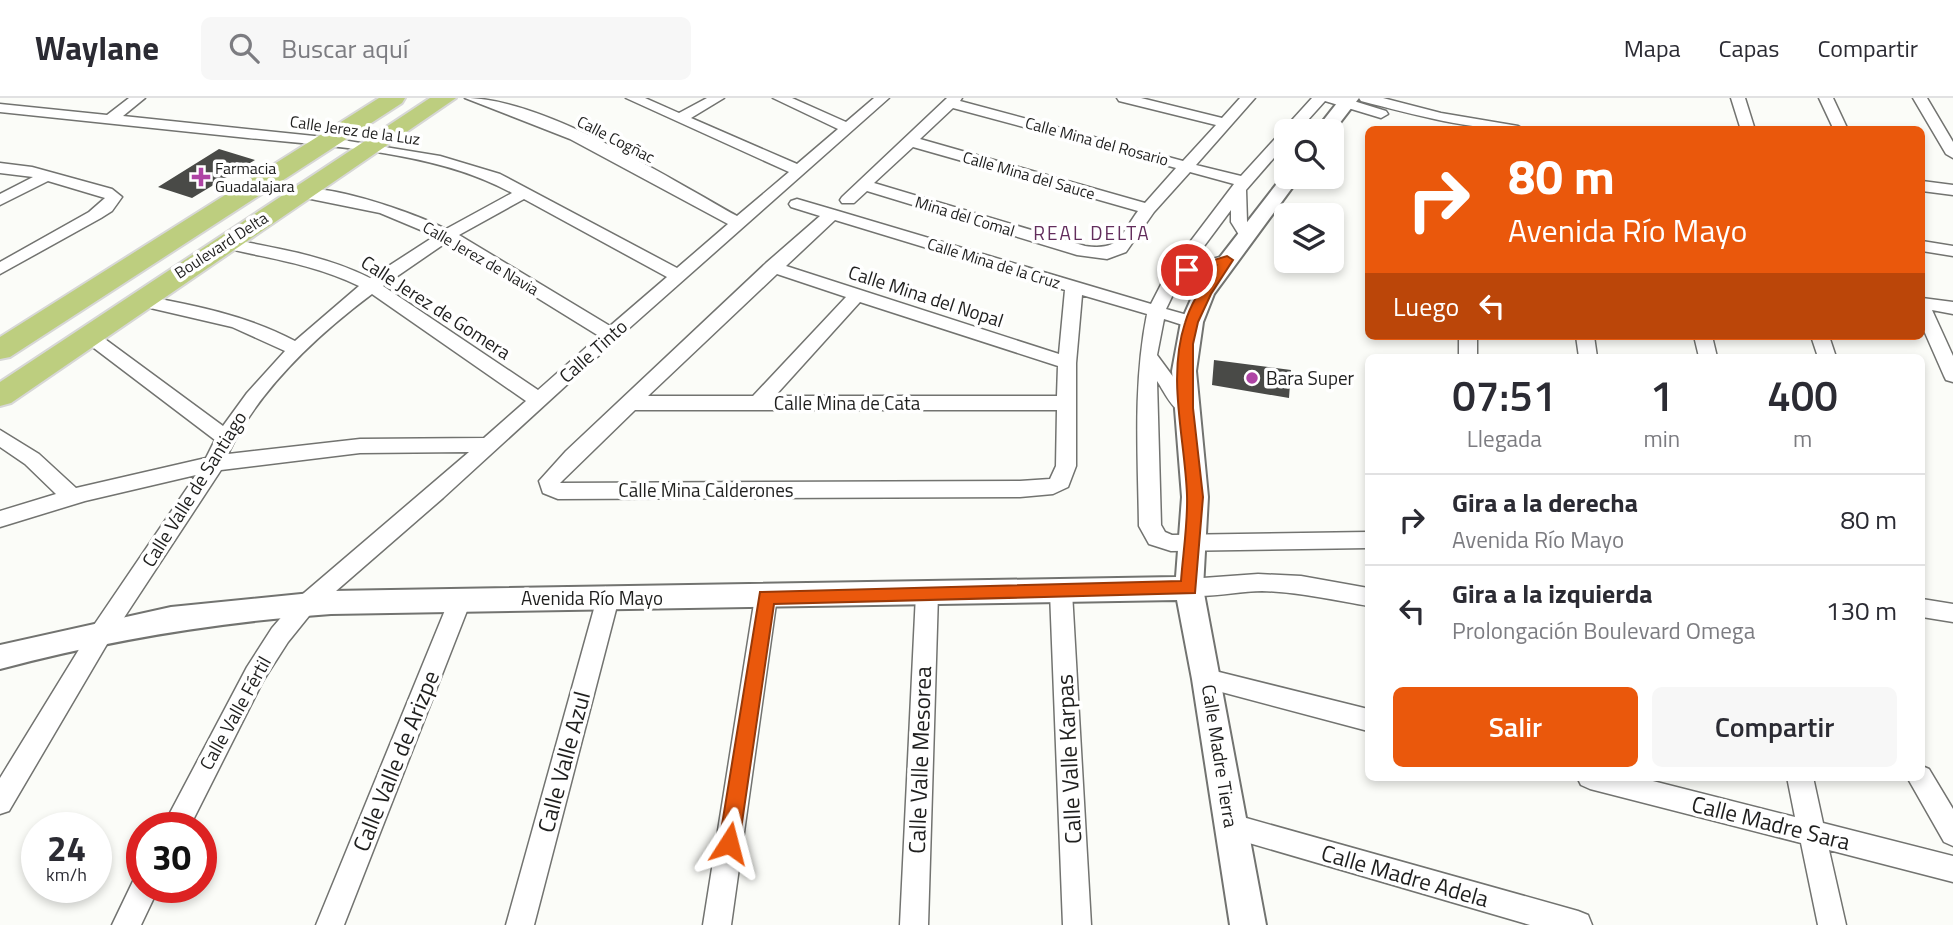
<!DOCTYPE html>
<html lang="es">
<head>
<meta charset="utf-8">
<style>
	:root { --surface:#fff; --page:#f7f7f7; --text:#2b2b33; --muted:#7c7c81; --line:#e1e1e2; --accent:#ea580c }
	body { margin:0; font-family:"Titillium Web",sans-serif; background:var(--page); color:var(--text); height:100vh; display:flex; flex-direction:column; font-size:26px; white-space:nowrap }
	* { box-sizing:border-box; margin:0 }
	p { font-size:23px; color:var(--muted) }
	.icon { flex:none; width:38px; height:38px; fill:none; stroke:currentColor; stroke-width:2; stroke-linecap:round; stroke-linejoin:round }
	.map { position:relative; flex:1; overflow:hidden }
	.side { position:absolute; left:1365px; top:256px; width:560px; height:427px; display:flex; flex-direction:column; background:var(--surface); border-radius:10px; box-shadow:0 4px 10px #0003 }
	.side>* { flex:none }
	.hud { position:absolute; left:1365px; top:28px; width:560px; height:214px; border-radius:10px; box-shadow:0 4px 10px #0003; background:#ea580c; color:#fff; overflow:hidden }
	.controls { position:absolute; left:1274px; top:21px; display:grid; gap:14px }
	.controls a { display:grid; place-items:center; width:70px; height:70px; border-radius:10px; background:var(--surface); box-shadow:0 4px 10px #0003; font-size:35px }
	.speed { position:absolute; left:21px; top:714px; display:flex; gap:14px; font-size:35px; font-weight:700; text-align:center }
	.speed>* { display:grid; place-content:center; width:91px; height:91px; border-radius:50%; background:var(--surface); box-shadow:0 4px 10px #0003; line-height:1 }
	.speed small { font-size:18px; font-weight:400 }
	.speed .limit { border:10px solid #d22; background:#fff; color:#111 }
	.pin { position:absolute; display:grid; place-items:center; width:60px; height:60px; color:#fff; margin:-30px; border:4px solid #fff; border-radius:50%; box-shadow:0 2px 7px #0007 }
	.me { position:absolute; width:77px; margin:-38px; rotate:9deg; stroke-linejoin:round; filter:drop-shadow(0 0 5px #0008) }
	.turn { display:flex; align-items:center; gap:24px; height:147px; padding:0 28px; font-size:32px }
	.turn .icon { width:91px; height:91px; stroke-width:2.5 }
	.turn b { display:block; font-size:49px; line-height:60px }
	.then { display:flex; align-items:center; height:66px; padding:0 28px; background:#0003; gap:14px; font-size:26px }
	.eta { display:flex; justify-content:space-evenly; align-items:center; height:119px; text-align:center }
	.eta b { font-size:42px; font-weight:600; line-height:49px }
	.button { display:flex; gap:14px; margin-top:auto; padding:14px 28px }
	.button a { flex:1; height:80px; border-radius:10px; background:var(--accent); color:#fff; font-size:28px; font-weight:600; line-height:80px; text-align:center }
	.button a+a { background:var(--page); color:var(--text) }
	ul { padding:0; list-style:none }
	li { display:flex; align-items:center; gap:21px; height:91px; padding:0 28px; border-top:2px solid var(--line) }
	li div { flex:1 }
	li b { display:block; font-size:26px }
	li em { font-style:normal }
	header { display:flex; align-items:center; gap:42px; box-sizing:border-box; height:98px; padding:0 35px; background:var(--surface); border-bottom:2px solid var(--line) }
	header strong { font-size:33px }
	nav { display:flex; gap:38px; margin-inline-start:auto; font-size:24px }
	.search { width:490px; height:63px; background:var(--page); display:flex; align-items:center; gap:18px; box-sizing:border-box; padding:0 24px; border-radius:10px; color:var(--muted); font-size:26px }
	.map>svg:first-child { display:block }
</style>
</head>
<body>
<header>
<strong>Waylane</strong>
<div class="search"><svg class="icon" aria-label="search" viewBox="0 0 24 24"><circle cx="10" cy="10" r="6"/><path d="M15 15l6 6"/></svg>Buscar aquí</div>
<nav><a>Mapa</a><a>Capas</a><a>Compartir</a></nav>
</header>
<div class="map">
<svg width="1953" height="827" viewBox="0 0 1953 827">
	<rect width="100%" height="100%" fill="#fbfcf8"/>
	<path fill="#494a47" d="M 219,51 L 255,62 L 192,100 L 158,89 Z
		M 1214,262 L 1291,272 L 1289,300 L 1212,287 Z"/>
	<g fill="none" stroke-linecap="round" stroke-linejoin="round">
		<g stroke="#727370" stroke-width="3">
			<path id="minor" d="M 129,0 L 145,0 L 123,18 L 324,39 L 440,58 L 500,76 L 677,170 L 728,126 L 570,41 L 465,0 C 543,0 667,79 737,118 L 789,74 L 626,0 L 645,0 L 679,15 L 707,0 L 724,0 L 691,20 L 797,66 L 838,31 L 773,0 L 792,0 L 846,24 L 874,0 L 889,0 L 617,241 L 443,400 L 313,513 L 288,544 L 263,583 L 189,730 L 162,730 L 247,569 L 272,530 L 297,501 L 469,354 L 360,355 L 221,372 L 110,541 L 9,713 L 0,716 L 0,680 L 94,527 L 196,377 L 85,403 L 0,429 L 0,413 L 56,396 L 25,366 L 0,349 L 0,332 L 39,356 L 76,390 L 206,360 L 215,342 L 82,241 L 79,237 L 82,233 L 94,233 L 223,328 L 247,295 L 285,253 L 232,229 L 133,206 L 130,202 L 133,198 L 139,197 C 193,207 246,217 295,243 L 359,188 C 312,165 268,161 218,148 L 216,145 L 218,142 L 224,140 C 275,150 324,157 370,180 L 435,138 L 380,115 L 296,98 L 294,95 L 296,92 C 328,84 416,116 446,131 L 512,95 C 438,54 332,48 248,40 C 165,31 83,23 0,14 L 0,6 L 107,17 ZM 524,101 L 667,179 L 610,228 L 459,137 ZM 447,144 L 599,238 L 538,292 L 383,188 ZM 372,196 L 526,303 L 484,340 L 360,341 L 228,356 C 258,292 316,238 372,196 Z
				M 947,0 L 962,0 L 960,3 L 1183,63 L 1216,27 L 1119,3 L 1117,0 L 1141,0 L 1222,20 L 1240,0 L 1255,0 L 1196,67 L 1241,78 L 1312,0 L 1344,0 L 1386,13 L 1388,16 L 1381,20 L 1325,3 L 1298,33 L 1286,33 L 1286,46 L 1246,92 L 1247,124 L 1255,137 L 1253,140 L 1241,140 L 1231,124 L 1231,112 L 1190,167 L 1227,157 L 1235,162 L 1233,166 L 1181,180 L 1166,211 L 1198,220 L 1201,224 L 1192,230 L 1164,221 L 1157,257 L 1196,310 L 1193,315 C 1175,320 1166,296 1157,283 L 1161,427 L 1165,434 L 1172,437 L 1368,434 L 1368,450 L 1171,453 L 1149,446 L 1139,428 C 1138,357 1133,286 1147,216 L 1082,197 L 1076,265 L 1076,368 L 1068,389 L 1053,396 L 1020,399 L 558,401 L 543,395 L 539,383 L 566,353 L 766,165 L 820,118 L 791,109 L 789,106 L 791,103 L 797,101 L 838,113 L 1151,206 L 1168,173 L 1234,86 L 1190,74 L 1154,114 L 1126,154 L 1107,161 L 1077,157 L 867,93 L 854,105 L 842,105 L 840,102 L 842,99 ZM 953,10 L 1176,70 L 1145,105 L 920,41 ZM 913,49 L 1138,113 C 1119,139 1120,153 1085,148 L 874,85 ZM 835,122 L 1065,192 L 1059,256 L 786,168 ZM 777,176 L 846,199 L 753,298 L 648,298 ZM 860,204 L 1058,268 L 1057,298 L 775,298 ZM 635,312 L 1057,312 L 1056,368 L 1050,381 L 1020,383 L 560,385 Z
				M 1359,0 L 1383,0 L 1441,15 L 1518,28 L 1525,32 C 1468,32 1416,17 1361,3 Z
				M 1731,0 L 1745,0 L 1755,32 L 1741,32 Z
				M 1819,0 L 1833,0 L 1848,32 L 1834,32 Z
				M 1913,0 L 1927,0 L 1953,44 L 1953,60 L 1946,56 Z
				M 0,65 L 32,69 L 112,91 L 122,99 L 112,113 L 101,120 L 0,176 L 0,164 L 89,114 L 105,100 L 48,83 L 0,107 L 0,96 L 33,79 L 0,75 Z
				M 1922,83 L 1953,87 L 1953,97 L 1922,93 Z
				M 1922,143 L 1953,148 L 1953,158 L 1922,153 Z
				M 1922,200 L 1953,204 L 1953,216 L 1932,212 L 1953,258 L 1953,284 L 1946,282 L 1944,278 L 1922,228 Z
				M 1459,238 L 1477,238 L 1477,259 L 1459,259 Z
				M 1576,238 L 1594,238 L 1597,259 L 1579,259 Z
				M 1694,238 L 1712,238 L 1717,259 L 1699,259 Z
				M 1811,238 L 1829,238 L 1836,259 L 1818,259 Z
				M 1258,476 L 1301,478 L 1368,490 L 1368,508 C 1333,502 1298,494 1262,493 C 1240,493 1199,502 1181,496 L 1178,490 L 1181,484 L 1189,481 Z
				M 1061,485 L 1069,488 L 1072,494 L 1091,827 L 1063,827 L 1050,494 L 1053,488 Z
				M 927,487 L 935,490 L 938,496 L 928,827 L 900,827 L 916,496 L 919,490 Z
				M 766,490 L 774,493 L 777,499 L 731,827 L 703,827 L 755,499 L 758,493 Z
				M 461,491 L 469,494 L 472,500 L 344,827 L 316,827 L 450,500 L 453,494 Z
				M 608,491 L 616,494 L 619,500 L 534,827 L 506,827 L 597,500 L 600,494 Z
				M 1922,501 L 1953,506 L 1953,524 L 1922,519 Z
				M 1207,571 L 1368,611 L 1368,633 L 1199,588 L 1195,581 L 1199,574 Z
				M 1922,668 L 1929,671 L 1953,711 L 1953,748 L 1944,744 L 1907,679 L 1922,679 Z
				M 1577,679 L 1637,679 L 1795,719 L 1787,679 L 1813,679 L 1823,725 L 1953,758 L 1953,784 L 1829,752 L 1846,827 L 1818,827 L 1801,745 L 1590,691 L 1581,687 Z
				M 1232,716 L 1578,813 L 1588,817 L 1592,827 L 1530,827 L 1232,740 L 1223,737 L 1219,728 L 1223,719 Z
				M 142,777 L 142,789 L 159,789 L 141,827 L 112,827 L 135,779 Z"/>
		</g>
		<g stroke="#727370" stroke-width="4">
			<path id="tertiary" d="M 1341,0 L 1359,0 L 1332,35 L 1315,33 Z
				M 1286,74 L 1286,79 L 1300,79 L 1214,196 L 1203,224 L 1196,273 L 1208,399 L 1203,490 L 1266,827 L 1230,827 L 1192,581 L 1177,502 L 331,516 C 218,524 109,542 0,571 L 0,547 L 171,509 L 331,493 L 1176,479 L 1182,399 L 1172,273 L 1181,224 L 1196,190 Z"/>
		</g>
		<g stroke="#d7d7d6" stroke-width="4">
			<path id="primary" d="M 379,0 L 405,0 L 402,5 L 10,259 L 0,261 L 0,239 Z
				M 430,0 L 456,0 L 11,305 L 0,308 L 0,284 Z"/>
		</g>
		<use href="#minor" fill="#fff" fill-rule="evenodd"/>
		<use href="#tertiary" fill="#fff" fill-rule="evenodd"/>
		<use href="#primary" fill="#bdce7f" fill-rule="evenodd"/>
	</g>
	<path fill="#ea580c" stroke="#983908" stroke-width="2" d="M 1227,158 L 1233,162 L 1211,196 L 1198,224 L 1193,246 L 1193,310 L 1203,399 L 1195,495 L 774,506 L 739,745 L 736,752 L 729,755 L 722,752 L 719,745 L 760,494 L 1181,483 C 1183,455 1188,425 1187,397 C 1185,341 1167,280 1185,225 C 1191,204 1204,186 1216,168 L 1187,176 L 1181,172 Z"/>
	<g fill="#af44a5" stroke="#fff" stroke-width="2.5">
		<path d="M197.5 68.5h7v7h7v7h-7v7h-7v-7h-7v-7h7z"/>
		<circle cx="1252" cy="280" r="7"/>
	</g>
	<g text-anchor="middle" stroke-width="7" stroke-linejoin="round" paint-order="stroke">
		<g font-size="16" fill="#1f1f1e" stroke="#fff">
			<text transform="translate(355 32) rotate(8)" y="6">Calle Jerez de la Luz</text>
			<text transform="translate(616 41) rotate(27)" y="6">Calle Cogñac</text>
			<text transform="translate(1097 43) rotate(15)" y="6">Calle Mina del Rosario</text>
			<text transform="translate(1029 77) rotate(16)" y="6">Calle Mina del Sauce</text>
			<text transform="translate(965 118) rotate(17)" y="6">Mina del Comal</text>
			<text transform="translate(221 147) rotate(-33)" y="6">Boulevard Delta</text>
			<text transform="translate(481 160) rotate(30)" y="6">Calle Jerez de Navia</text>
			<text transform="translate(994 165) rotate(17)" y="6">Calle Mina de la Cruz</text>
		</g>
		<g font-size="16" fill="#1f1f1e" stroke="#fff" text-anchor="start">
			<text x="215" y="76">Farmacia<tspan x="215" dy="18">Guadalajara</tspan></text>
		</g>
		<g font-size="19" letter-spacing="2" fill="#622d5c" stroke="#fff">
			<text x="1092" y="142">REAL DELTA</text>
		</g>
		<g font-size="19" fill="#1f1f1e" stroke="#fff">
			<text transform="translate(926 198) rotate(18)" y="7">Calle Mina del Nopal</text>
			<text transform="translate(436 209) rotate(33)" y="7">Calle Jerez de Gomera</text>
			<text transform="translate(593 253) rotate(-42)" y="7">Calle Tinto</text>
			<text x="847" y="312">Calle Mina de Cata</text>
			<text transform="translate(194 391) rotate(-58)" y="7">Calle Valle de Santiago</text>
			<text x="706" y="399">Calle Mina Calderones</text>
			<text x="592" y="507">Avenida Río Mayo</text>
			<text transform="translate(235 615) rotate(-61)" y="7">Calle Valle Fértil</text>
			<text transform="translate(1220 658) rotate(81)" y="7">Calle Madre Tierra</text>
		</g>
		<g font-size="19" fill="#1f1f1e" stroke="#fff" text-anchor="start">
			<text x="1266" y="287">Bara Super</text>
		</g>
		<g font-size="23" fill="#1f1f1e" stroke="#fff">
			<text transform="translate(1069 661) rotate(-93)" y="8">Calle Valle Karpas</text>
			<text transform="translate(920 662) rotate(-88)" y="8">Calle Valle Mesorea</text>
			<text transform="translate(396 663) rotate(-68)" y="8">Calle Valle de Arizpe</text>
			<text transform="translate(564 664) rotate(-75)" y="8">Calle Valle Azul</text>
			<text transform="translate(1771 725) rotate(14)" y="8">Calle Madre Sara</text>
			<text transform="translate(1405 778) rotate(16)" y="8">Calle Madre Adela</text>
		</g>
	</g>
</svg>
<div class="controls">
<a><svg class="icon" aria-label="search" viewBox="0 0 24 24"><circle cx="10" cy="10" r="6"/><path d="M15 15l6 6"/></svg></a>
<a><svg class="icon" aria-label="layers" viewBox="0 0 24 24"><path d="M12 4l9 5-9 5-9-5zM3 14l9 5 9-5"/></svg></a>
</div>
<div class="speed"><div>24<small>km/h</small></div><div class="limit">30</div></div>
<div class="pin" style="left:1187px;top:172px;background:#d93025"><svg class="icon" aria-label="arrive" viewBox="0 0 24 24"><path d="M6 21V4h12l-3 4 3 4H6"/></svg></div>
<svg class="me" style="left:729px;top:745px" viewBox="-20 -20 40 40"><path d="M0-17L14 15 0 8-14 15z" fill="#ea580c" stroke="#fff" stroke-width="4"/></svg>
<div class="hud">
<div class="turn"><svg class="icon" aria-label="right" viewBox="0 0 24 24"><path d="M7 20v-9h11M14 6l5 5-5 5"/></svg><div><b>80 m</b>Avenida Río Mayo</div></div>
<div class="then">Luego<svg class="icon" aria-label="left" viewBox="0 0 24 24"><path d="M17 20v-9H6M10 6l-5 5 5 5"/></svg></div>
</div>
<section class="side">
<div class="eta">
<div><b>07:51</b><p>Llegada</p></div>
<div><b>1</b><p>min</p></div>
<div><b>400</b><p>m</p></div>
</div>
<ul>
<li><svg class="icon" aria-label="right" viewBox="0 0 24 24"><path d="M7 20v-9h11M14 6l5 5-5 5"/></svg><div><b>Gira a la derecha</b><p>Avenida Río Mayo</p></div><em>80 m</em></li>
<li><svg class="icon" aria-label="left" viewBox="0 0 24 24"><path d="M17 20v-9H6M10 6l-5 5 5 5"/></svg><div><b>Gira a la izquierda</b><p>Prolongación Boulevard Omega</p></div><em>130 m</em></li>
</ul>
<div class="button"><a>Salir</a><a>Compartir</a></div>
</section>
</div>
</body>
</html>
